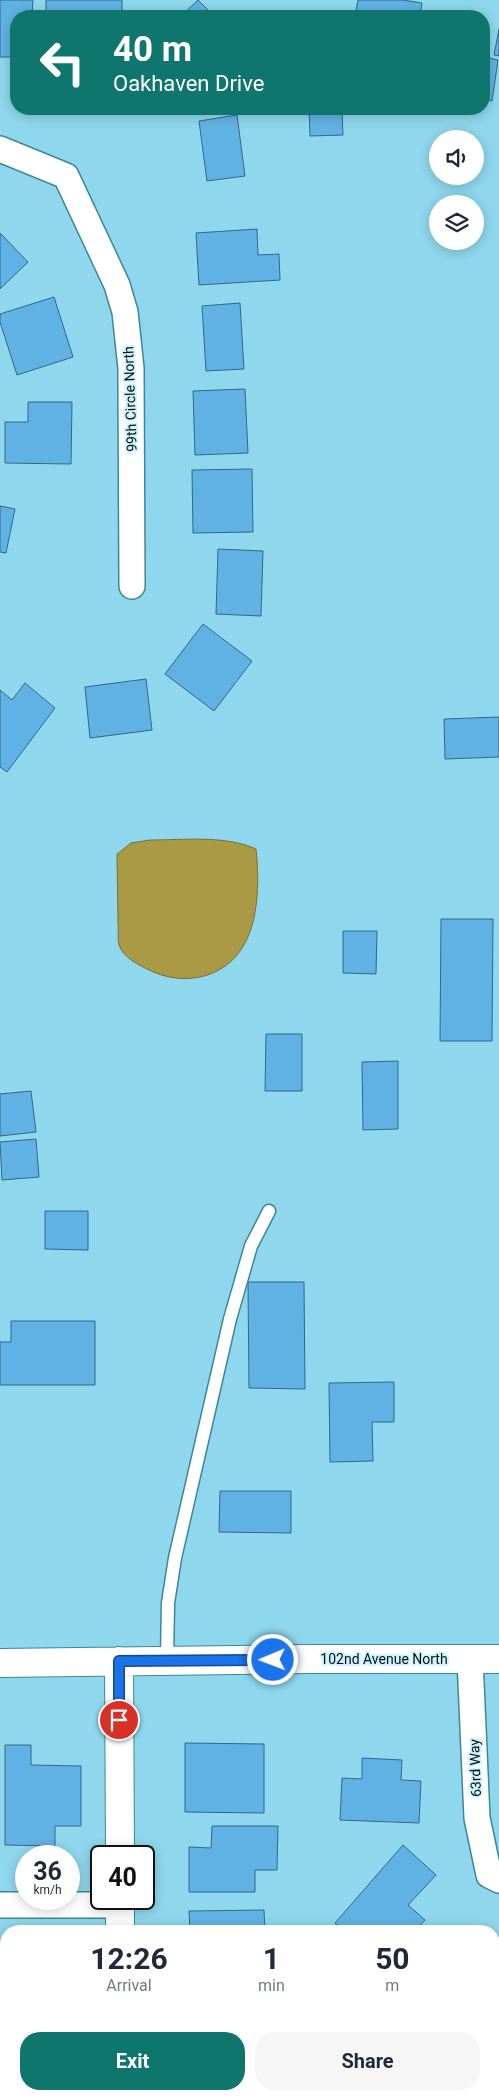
<!DOCTYPE html>
<html lang="en">
<head>
<meta charset="utf-8">
<style>
	:root { --surface:#fff; --page:#f6f6f7; --text:#1f2937; --muted:#747a83; --accent:#0f766e }
	body { margin:0; font-family:Roboto,sans-serif; background:var(--page); color:var(--text); height:100vh; display:flex; flex-direction:column; font-size:19px; white-space:nowrap }
	* { box-sizing:border-box; margin:0 }
	p { font-size:16px; color:var(--muted) }
	.icon { flex:none; width:28px; height:28px; fill:none; stroke:currentColor; stroke-width:2; stroke-linecap:round; stroke-linejoin:round }
	.map { position:relative; flex:1; overflow:hidden }
	.side { position:absolute; left:0px; top:1925px; width:500px; height:175px; display:flex; flex-direction:column; background:var(--surface); border-radius:20px 20px 0 0; box-shadow:0 2px 12px #0003 }
	.side>* { flex:none }
	.banner { position:absolute; left:10px; top:10px; width:480px; height:105px; border-radius:20px; box-shadow:0 2px 12px #0003; background:#0f766e; color:#fff; overflow:hidden }
	.tools { position:absolute; left:429px; top:130px; display:grid; gap:10px }
	.tools a { display:grid; place-items:center; width:55px; height:55px; border-radius:50%; background:var(--surface); box-shadow:0 2px 12px #0003; font-size:25px }
	.speed { position:absolute; left:15px; top:1845px; display:flex; gap:10px; font-size:25px; font-weight:700; text-align:center }
	.speed>* { display:grid; place-content:center; width:65px; height:65px; border-radius:50%; background:var(--surface); box-shadow:0 2px 12px #0003; line-height:1 }
	.speed small { font-size:12px; font-weight:400 }
	.speed .limit { border:2px solid #111; border-radius:8px; background:#fff; color:#111 }
	.pin { position:absolute; display:grid; place-items:center; width:42px; height:42px; color:#fff; margin:-21px; border:2px solid #fff; border-radius:50%; box-shadow:0 1px 5px #0007 }
	.me { position:absolute; width:55px; margin:-28px; rotate:269deg; stroke-linejoin:round; filter:drop-shadow(0 0 4px #0008) }
	.turn { display:flex; align-items:center; gap:18px; height:105px; padding:0 20px; font-size:22px }
	.turn .icon { width:65px; height:65px; stroke-width:2.5 }
	.turn b { display:block; font-size:35px; line-height:42px }
	.eta { display:flex; justify-content:space-evenly; align-items:center; height:85px; text-align:center }
	.eta b { font-size:30px; font-weight:700; line-height:35px }
	.action { display:flex; gap:10px; margin-top:auto; padding:10px 20px }
	.action a { flex:1; height:58px; border-radius:20px; background:var(--accent); color:#fff; font-size:20px; font-weight:700; line-height:58px; text-align:center }
	.action a+a { background:var(--page); color:var(--text) }
	.map>svg:first-child { display:block }
</style>
</head>
<body>
<div class="map">
<svg width="499" height="2100" viewBox="0 0 499 2100">
	<rect width="100%" height="100%" fill="#8ed7ec"/>
	<path fill="#ab9a45" stroke="#787137" d="M 150,840 C 184,840 225,835 256,849 C 259,876 259,914 247,939 C 229,979 183,988 147,969 C 137,964 123,957 119,945 C 117,939 119,929 118,922 C 118,899 117,877 117,854 L 131,843 Z
		M 494,2066 L 499,2066 L 499,2100 L 333,2100 L 328,2094 L 494,2094 Z"/>
	<path fill="#61b2e4" stroke="#316889" d="M 0,0 L 33,0 L 32,16 L 16,16 L 16,57 L 0,57 Z
		M 46,0 L 122,0 L 122,16 L 46,16 Z
		M 198,0 L 214,16 L 181,16 Z
		M 358,0 L 403,0 L 422,3 L 420,16 L 355,16 Z
		M 499,29 L 499,56 L 494,55 Z
		M 484,57 L 498,60 L 492,101 L 484,99 Z
		M 309,109 L 342,109 L 343,135 L 310,136 Z
		M 237,115 L 245,176 L 207,181 L 199,121 Z
		M 257,229 L 258,255 L 279,254 L 280,280 L 199,285 L 196,233 Z
		M 0,233 L 28,262 L 0,289 Z
		M 54,297 L 73,357 L 17,375 L 0,322 L 0,314 Z
		M 240,303 L 244,369 L 206,371 L 202,306 Z
		M 245,389 L 248,453 L 195,455 L 193,391 Z
		M 28,402 L 72,402 L 71,464 L 5,463 L 5,422 L 28,422 Z
		M 252,469 L 253,532 L 193,533 L 192,470 Z
		M 0,506 L 15,509 L 6,553 L 0,552 Z
		M 218,549 L 263,551 L 261,616 L 216,614 Z
		M 203,624 L 252,661 L 214,711 L 165,674 Z
		M 146,679 L 152,730 L 90,738 L 85,687 Z
		M 25,683 L 55,708 L 7,772 L 0,767 L 0,690 L 12,700 Z
		M 499,717 L 499,757 L 445,759 L 444,719 Z
		M 441,919 L 493,919 L 492,1041 L 440,1041 Z
		M 343,931 L 377,931 L 376,974 L 343,973 Z
		M 266,1034 L 302,1034 L 302,1091 L 265,1091 Z
		M 398,1061 L 398,1129 L 363,1130 L 362,1062 Z
		M 31,1091 L 36,1132 L 0,1136 L 0,1094 Z
		M 36,1139 L 39,1177 L 2,1180 L 0,1142 Z
		M 45,1211 L 88,1211 L 88,1250 L 45,1249 Z
		M 248,1282 L 304,1282 L 305,1389 L 249,1388 Z
		M 11,1321 L 95,1321 L 95,1385 L 0,1385 L 0,1342 L 11,1342 Z
		M 394,1382 L 394,1422 L 372,1422 L 373,1461 L 330,1462 L 329,1383 Z
		M 220,1491 L 291,1491 L 291,1533 L 219,1532 Z
		M 185,1743 L 264,1744 L 264,1813 L 185,1812 Z
		M 5,1745 L 31,1745 L 31,1765 L 81,1766 L 81,1826 L 55,1826 L 55,1846 L 5,1845 Z
		M 362,1758 L 402,1760 L 401,1780 L 421,1781 L 419,1823 L 340,1820 L 342,1778 L 362,1779 Z
		M 212,1826 L 278,1826 L 277,1870 L 255,1870 L 255,1892 L 189,1892 L 189,1847 L 211,1848 Z
		M 403,1845 L 436,1875 L 408,1905 L 425,1920 L 415,1931 L 344,1931 L 335,1923 Z
		M 264,1910 L 265,1931 L 190,1931 L 189,1911 Z
		M 494,1958 L 499,1958 L 499,2005 L 494,2005 Z
		M 6,1960 L 6,2029 L 5,2029 Z
		M 185,2094 L 271,2094 L 271,2100 L 185,2100 Z"/>
	<g fill="none" stroke-linecap="round" stroke-linejoin="round">
		<g stroke="#3e879a" stroke-width="15">
			<path id="service" d="M 167,1661 L 168,1603 L 175,1558 L 230,1319 L 251,1246 L 269,1211"/>
		</g>
		<g stroke="#3e879a" stroke-width="28">
			<path id="minor" d="M 0,149 L 66,176 L 117,285 L 125,312 L 131,368 L 132,586
				M 470,1659 L 477,1818 L 489,1875 L 499,1880
				M 0,1905 L 120,1905"/>
		</g>
		<g stroke="#3e879a" stroke-width="30">
			<path id="tertiary" d="M 119,1661 L 120,1856
				M 0,1663 L 309,1659 L 499,1659
				M 120,1931 L 120,1899
				M 115,2100 L 116,2094"/>
		</g>
		<use href="#service" stroke="#fff" stroke-width="12"/>
		<use href="#minor" stroke="#fff" stroke-width="25"/>
		<use href="#tertiary" stroke="#fff" stroke-width="28"/>
	</g>
	<g fill="none" stroke-linecap="round" stroke-linejoin="round">
		<g stroke="#114b97" stroke-width="12">
			<path id="route" d="M 119,1720 L 119,1661 L 273,1660"/>
		</g>
		<use href="#route" stroke="#1a73e8" stroke-width="9"/>
	</g>
	<g text-anchor="middle" stroke-width="4" stroke-linejoin="round" paint-order="stroke">
		<g font-size="14" fill="#001217" stroke="#cff2fc">
			<text transform="translate(130 399) rotate(-92)" y="5">99th Circle North</text>
			<text x="384" y="1664">102nd Avenue North</text>
			<text transform="translate(475 1768) rotate(-92)" y="5">63rd Way</text>
		</g>
	</g>
</svg>
<div class="tools">
<a><svg class="icon" aria-label="sound" viewBox="0 0 24 24"><path d="M4 9h4l5-4v14l-5-4H4zM17 9q2 3 0 6"/></svg></a>
<a><svg class="icon" aria-label="layers" viewBox="0 0 24 24"><path d="M12 4l9 5-9 5-9-5zM3 14l9 5 9-5"/></svg></a>
</div>
<div class="speed"><div>36<small>km/h</small></div><div class="limit">40</div></div>
<div class="pin" style="left:119px;top:1720px;background:#d93025"><svg class="icon" aria-label="arrive" viewBox="0 0 24 24"><path d="M6 21V4h12l-3 4 3 4H6"/></svg></div>
<svg class="me" style="left:273px;top:1660px" viewBox="-20 -20 40 40"><circle r="17" fill="#1a73e8" stroke="#fff" stroke-width="3"/><path d="M0-11L8 9 0 5-8 9z" fill="#fff"/></svg>
<div class="banner">
<div class="turn"><svg class="icon" aria-label="left" viewBox="0 0 24 24"><path d="M17 20v-9H6M10 6l-5 5 5 5"/></svg><div><b>40 m</b>Oakhaven Drive</div></div>
</div>
<section class="side">
<div class="eta">
<div><b>12:26</b><p>Arrival</p></div>
<div><b>1</b><p>min</p></div>
<div><b>50</b><p>m</p></div>
</div>
<div class="action"><a>Exit</a><a>Share</a></div>
</section>
</div>
</body>
</html>
